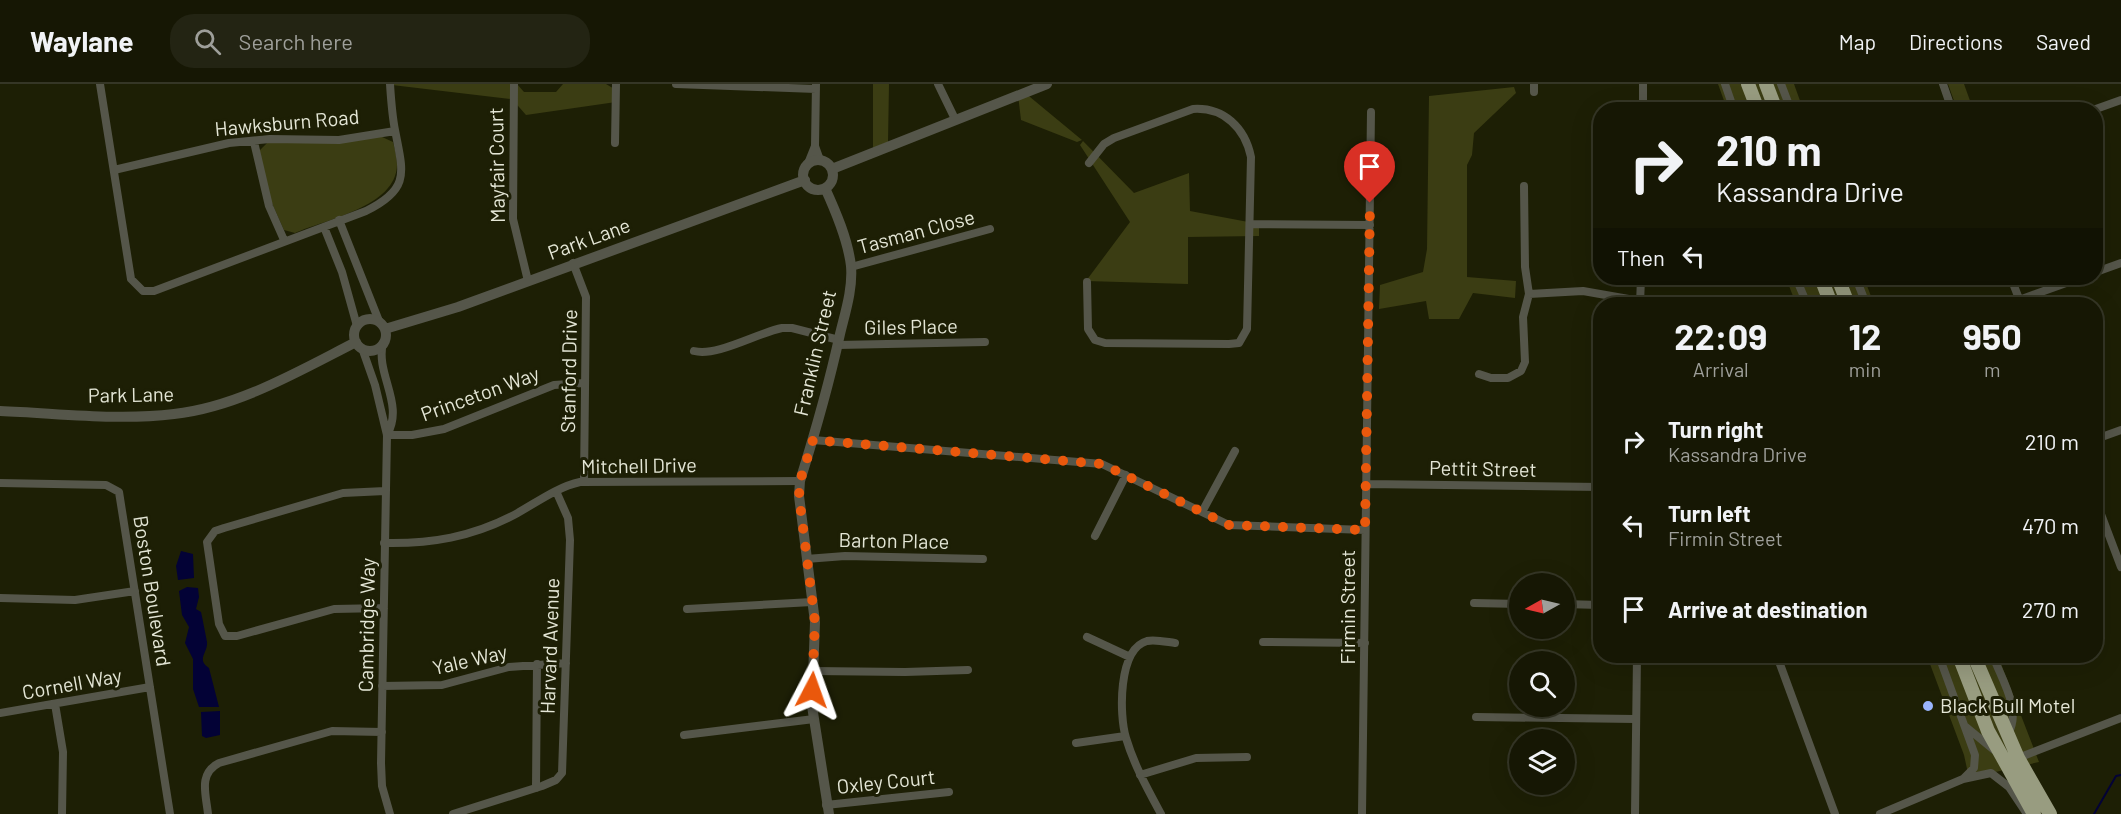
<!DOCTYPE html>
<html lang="en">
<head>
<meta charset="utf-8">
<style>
	:root { --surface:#161704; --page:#232413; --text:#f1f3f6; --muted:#9e9f9a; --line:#353626 }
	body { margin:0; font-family:Barlow,sans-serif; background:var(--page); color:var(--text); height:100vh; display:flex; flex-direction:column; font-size:22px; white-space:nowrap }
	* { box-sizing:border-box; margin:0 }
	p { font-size:20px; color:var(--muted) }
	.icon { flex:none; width:33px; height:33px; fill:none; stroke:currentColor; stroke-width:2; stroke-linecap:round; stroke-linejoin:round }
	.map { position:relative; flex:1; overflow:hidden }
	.side { position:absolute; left:1593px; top:213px; width:510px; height:366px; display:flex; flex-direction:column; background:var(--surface); border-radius:24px; box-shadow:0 6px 24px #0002,0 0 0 2px var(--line) }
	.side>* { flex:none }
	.banner { position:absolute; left:1593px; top:18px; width:510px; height:183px; border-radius:24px; box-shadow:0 6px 24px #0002,0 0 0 2px var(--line); background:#161704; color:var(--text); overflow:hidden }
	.needle { width:39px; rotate:262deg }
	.fabs { position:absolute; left:1509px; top:489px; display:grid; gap:12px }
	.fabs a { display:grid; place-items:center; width:66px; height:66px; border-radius:50%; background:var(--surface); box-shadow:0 6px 24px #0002,0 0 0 2px var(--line); font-size:30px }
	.pin { position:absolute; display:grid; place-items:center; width:51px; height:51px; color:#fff; margin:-62px -26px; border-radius:50% 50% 50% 0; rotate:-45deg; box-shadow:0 0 6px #0007 }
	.pin .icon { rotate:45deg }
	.me { position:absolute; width:66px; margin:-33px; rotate:4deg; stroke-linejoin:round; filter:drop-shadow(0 0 4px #0008) }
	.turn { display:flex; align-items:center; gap:21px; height:126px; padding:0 24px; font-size:27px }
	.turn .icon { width:78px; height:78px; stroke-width:2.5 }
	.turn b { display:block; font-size:42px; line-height:51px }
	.then { display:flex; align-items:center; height:57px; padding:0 24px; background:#0003; gap:12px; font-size:22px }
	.eta { display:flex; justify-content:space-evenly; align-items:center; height:102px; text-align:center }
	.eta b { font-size:36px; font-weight:700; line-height:42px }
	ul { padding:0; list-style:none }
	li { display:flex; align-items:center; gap:18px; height:84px; padding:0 24px }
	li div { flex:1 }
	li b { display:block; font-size:22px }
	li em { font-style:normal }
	header { display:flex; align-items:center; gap:36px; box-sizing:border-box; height:84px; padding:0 30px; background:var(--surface); border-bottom:2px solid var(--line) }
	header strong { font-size:28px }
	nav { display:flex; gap:33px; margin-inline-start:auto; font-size:21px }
	.search { width:420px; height:54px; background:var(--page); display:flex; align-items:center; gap:15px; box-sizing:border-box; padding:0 21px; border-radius:24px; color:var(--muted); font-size:22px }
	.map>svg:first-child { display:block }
</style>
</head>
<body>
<header>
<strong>Waylane</strong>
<div class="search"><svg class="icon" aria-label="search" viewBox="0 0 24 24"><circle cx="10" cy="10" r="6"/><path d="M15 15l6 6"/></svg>Search here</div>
<nav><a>Map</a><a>Directions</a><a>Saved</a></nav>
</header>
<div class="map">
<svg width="2121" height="730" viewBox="0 0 2121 730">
	<rect width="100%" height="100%" fill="#1d1f05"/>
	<path fill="#3b3d13" d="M 392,0 L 511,0 L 511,15 L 392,1 Z
		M 517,0 L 524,8 L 556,8 L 563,0 L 606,0 L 616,6 L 616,18 L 526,31 L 512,15 Z
		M 873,0 L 889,0 L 888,58 L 873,64 Z
		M 1718,0 L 1794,0 L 1803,25 L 1727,25 Z
		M 1948,0 L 1964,0 L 1973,25 L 1957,25 Z
		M 1514,3 L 1516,9 L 1474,49 L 1472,71 L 1467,81 L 1467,193 L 1516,197 L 1515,214 L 1473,209 L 1459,235 L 1429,235 L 1426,217 L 1379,225 L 1380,201 L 1423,188 L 1427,165 L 1429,12 Z
		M 1024,8 L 1082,56 L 1077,58 L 1021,36 L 1018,11 Z
		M 380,52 L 393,58 C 395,65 397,74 397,81 C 396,123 326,135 295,149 L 284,146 L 271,117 L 259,67 L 268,58 Z
		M 1083,57 L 1134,109 L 1189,89 L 1190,127 L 1259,140 L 1259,152 L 1188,153 L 1188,200 L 1086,197 L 1130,138 L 1080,61 Z
		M 1786,194 L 1864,194 L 1874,220 L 1796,220 Z
		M 1927,572 L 1998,572 L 2039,678 L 1969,694 L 1964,671 Z"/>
	<path fill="#030236" d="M 181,467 L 193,470 L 194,494 L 178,496 L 176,482 Z
		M 187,503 L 198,504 L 199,513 L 196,525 L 201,528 C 203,537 205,548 207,558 C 208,569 196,575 209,584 L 219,623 L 199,623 L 193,605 L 193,575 L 185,559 L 189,543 L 182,531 L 179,507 Z
		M 220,627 L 220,651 L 206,654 L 202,652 L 201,628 Z"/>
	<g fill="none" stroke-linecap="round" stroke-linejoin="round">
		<path stroke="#030236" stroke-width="2" d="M 2094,730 L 2116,692 L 2121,691"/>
		<path stroke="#55564a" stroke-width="8" d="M 100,0 L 131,195 L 143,207 L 154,207 L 366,127 C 411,105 403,88 395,46 C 392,31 391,15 390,0
			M 514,0 L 513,135 L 528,197
			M 676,0 L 816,5
			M 816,0 L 815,62 L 820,76
			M 938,0 L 955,35
			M 1725,0 L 1734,26
			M 1781,0 L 1791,26
			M 1943,0 L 1952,26
			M 1534,8 L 1534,0
			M 1643,26 L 1643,0
			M 2093,26 L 2121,16
			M 254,58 L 269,122 L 284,156
			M 615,59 L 616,0
			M 807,82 L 815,62
			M 114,86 L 229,59 L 270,55 L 339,56 L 395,47
			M 339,136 L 379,237
			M 1251,140 L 1370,141
			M 324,143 L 342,188 L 357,242
			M 573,179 L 586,213 L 584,398
			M 851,183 L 990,145
			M 2096,188 L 2121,179
			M 1796,194 L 1807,220
			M 1856,194 L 1866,220
			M 2011,194 L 2021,220
			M 1087,198 L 1088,245 L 1095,256 L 1105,259 L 1229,260 L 1239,259 L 1247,245 L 1251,73 C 1245,44 1224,23 1193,25 L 1114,54 L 1104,60 L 1089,79
			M 1529,210 L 1583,207 L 1640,217
			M 2019,216 L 2080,194
			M 1640,220 L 1641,194
			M 383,259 C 375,290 405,320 387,351
			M 838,261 L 985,258
			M 362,264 L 375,301 L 387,351 L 381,679 L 382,702 L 390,730
			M 694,267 C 717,273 757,249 782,244 L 792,244 L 839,256
			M 1479,290 L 1491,294 L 1508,294 L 1521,287 L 1525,278 L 1523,233 L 1529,210 L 1525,183 L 1524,102
			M 387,351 L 412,351 L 444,345 L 554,301 L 584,299
			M 2096,355 L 2121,346
			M 813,356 L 1102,380 L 1229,441 L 1365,446
			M 0,399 L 106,401 L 119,408 L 170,730
			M 1366,400 L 1600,403
			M 2096,417 L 2121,483
			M 1202,428 L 1235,367
			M 1095,452 L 1126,391
			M 384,459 C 431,460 472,453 514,431 C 536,419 557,403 580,398 L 800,397
			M 806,475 L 845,472 L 983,475
			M 0,514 L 75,516 L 135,507
			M 1474,519 L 1520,520
			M 1564,520 L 1600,521
			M 384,524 L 334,525 L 237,552 L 225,552 L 219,540 L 207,458 L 215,447 L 224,444 L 343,409 L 385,407
			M 687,525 L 812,518
			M 1087,553 L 1130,573
			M 1263,558 L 1365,559
			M 1777,572 L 1835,730
			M 1939,572 L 1975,671 L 1974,684 L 1964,694
			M 1993,572 C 2002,596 2022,626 2008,650
			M 813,587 L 905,588 L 968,586
			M 382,602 L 442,601 L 509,583 L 566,579
			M 55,620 L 63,668 L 62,730
			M 0,629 L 150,603
			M 1476,633 L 1635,635
			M 1966,643 L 1994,666
			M 684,651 L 814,635
			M 1076,659 L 1125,652
			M 2018,674 L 2121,634
			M 1140,691 L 1196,674 L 1247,673
			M 536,704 L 537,580
			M 826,721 L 949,708
			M 208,730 C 206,710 198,690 219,679 L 332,647 L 382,648
			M 453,730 L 542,702 L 556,696 L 562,689 L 570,456 L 568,434 L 556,407
			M 1161,730 C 1148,706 1134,681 1126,654 C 1119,631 1118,565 1147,557 C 1155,555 1167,558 1175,559
			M 1362,730 L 1371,28
			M 1635,730 L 1637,572
			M 1880,730 L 1963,695 L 1991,689 L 2009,703 L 2027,730"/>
		<path stroke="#55564a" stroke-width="10" d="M803 91a15 15 0 1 1 30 0a15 15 0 1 1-30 0Z
			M 832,85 L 1047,0
			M 825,104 C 836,128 848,156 851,182 C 853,205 845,229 840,250 C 829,300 815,349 800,397 L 799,412 L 815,538 L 812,622 L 829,730
			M354 251a16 16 0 1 1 32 0a16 16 0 1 1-32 0Z
			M 385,245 L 458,223 L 805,96
			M 0,327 C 57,329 117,337 174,330 C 238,323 299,287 356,258"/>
		<path stroke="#989c80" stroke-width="14" d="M 1748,0 L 1758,26
			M 1766,0 L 1776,26
			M 1821,194 L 1831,220
			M 1838,194 L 1848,220
			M 1959,572 L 1988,647 L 2034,730
			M 1974,572 L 2018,674 L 2050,730"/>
	</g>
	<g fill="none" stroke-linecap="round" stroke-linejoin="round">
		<path stroke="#ea580c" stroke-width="10" stroke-dasharray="0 18" d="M 812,606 L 815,538 L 799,412 L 800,397 L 813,356 L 1102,380 L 1229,441 L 1365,446 L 1370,119"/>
	</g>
	<circle fill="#9ab5fd" stroke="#1d1f05" stroke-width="2" cx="1928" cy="622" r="6"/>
	<g text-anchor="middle" stroke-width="6" stroke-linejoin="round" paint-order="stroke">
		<g font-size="20" fill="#e4e6d6" stroke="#1d1f05">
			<text transform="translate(287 39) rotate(-5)" y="7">Hawksburn Road</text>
			<text transform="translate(497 81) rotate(-91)" y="7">Mayfair Court</text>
			<text transform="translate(916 148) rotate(-15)" y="7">Tasman Close</text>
			<text transform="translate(589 155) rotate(-20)" y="7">Park Lane</text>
			<text transform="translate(911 243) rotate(-1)" y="7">Giles Place</text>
			<text transform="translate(815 269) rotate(-77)" y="7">Franklin Street</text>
			<text transform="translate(569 287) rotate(-89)" y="7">Stanford Drive</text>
			<text transform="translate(480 310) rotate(-20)" y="7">Princeton Way</text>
			<text transform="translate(131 311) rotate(-1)" y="7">Park Lane</text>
			<text transform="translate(639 382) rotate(-1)" y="7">Mitchell Drive</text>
			<text transform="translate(1483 385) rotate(1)" y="7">Pettit Street</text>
			<text transform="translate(894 457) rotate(1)" y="7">Barton Place</text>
			<text transform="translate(152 507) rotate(81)" y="7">Boston Boulevard</text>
			<text transform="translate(1348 523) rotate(-90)" y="7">Firmin Street</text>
			<text transform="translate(367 541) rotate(-89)" y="7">Cambridge Way</text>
			<text transform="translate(550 562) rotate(-88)" y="7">Harvard Avenue</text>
			<text transform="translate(470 576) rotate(-13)" y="7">Yale Way</text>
			<text transform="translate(72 600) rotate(-10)" y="7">Cornell Way</text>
			<text transform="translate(886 698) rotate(-6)" y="7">Oxley Court</text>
		</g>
		<g font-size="20" fill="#e4e6d6" stroke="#1d1f05" text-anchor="start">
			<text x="1940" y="629">Black Bull Motel</text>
		</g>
	</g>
</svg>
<div class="fabs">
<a><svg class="needle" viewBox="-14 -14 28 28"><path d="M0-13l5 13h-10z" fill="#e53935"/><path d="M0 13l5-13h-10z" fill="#9e9f9a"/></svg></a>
<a><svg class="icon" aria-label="search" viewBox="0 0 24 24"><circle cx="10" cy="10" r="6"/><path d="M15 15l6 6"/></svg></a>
<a><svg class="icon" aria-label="layers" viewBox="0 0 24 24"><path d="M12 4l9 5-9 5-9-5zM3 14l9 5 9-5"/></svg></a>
</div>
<div class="pin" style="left:1370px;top:119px;background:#d93025"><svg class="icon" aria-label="arrive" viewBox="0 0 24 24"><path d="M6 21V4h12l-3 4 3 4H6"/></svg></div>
<svg class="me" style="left:812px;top:606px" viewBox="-20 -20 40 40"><path d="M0-17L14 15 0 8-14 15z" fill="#ea580c" stroke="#fff" stroke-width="4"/></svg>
<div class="banner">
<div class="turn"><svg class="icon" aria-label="right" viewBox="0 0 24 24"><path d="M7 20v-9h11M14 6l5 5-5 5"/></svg><div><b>210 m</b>Kassandra Drive</div></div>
<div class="then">Then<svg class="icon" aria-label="left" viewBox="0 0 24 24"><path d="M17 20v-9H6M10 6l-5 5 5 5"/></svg></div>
</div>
<section class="side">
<div class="eta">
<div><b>22:09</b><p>Arrival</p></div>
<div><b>12</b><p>min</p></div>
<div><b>950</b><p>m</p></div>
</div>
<ul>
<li><svg class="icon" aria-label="right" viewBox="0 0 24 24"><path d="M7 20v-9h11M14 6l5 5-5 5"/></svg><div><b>Turn right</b><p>Kassandra Drive</p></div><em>210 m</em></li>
<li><svg class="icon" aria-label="left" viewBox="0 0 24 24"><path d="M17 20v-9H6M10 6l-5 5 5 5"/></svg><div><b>Turn left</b><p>Firmin Street</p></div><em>470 m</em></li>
<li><svg class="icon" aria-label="arrive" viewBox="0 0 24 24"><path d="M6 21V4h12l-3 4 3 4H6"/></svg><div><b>Arrive at destination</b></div><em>270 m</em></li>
</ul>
</section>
</div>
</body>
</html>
